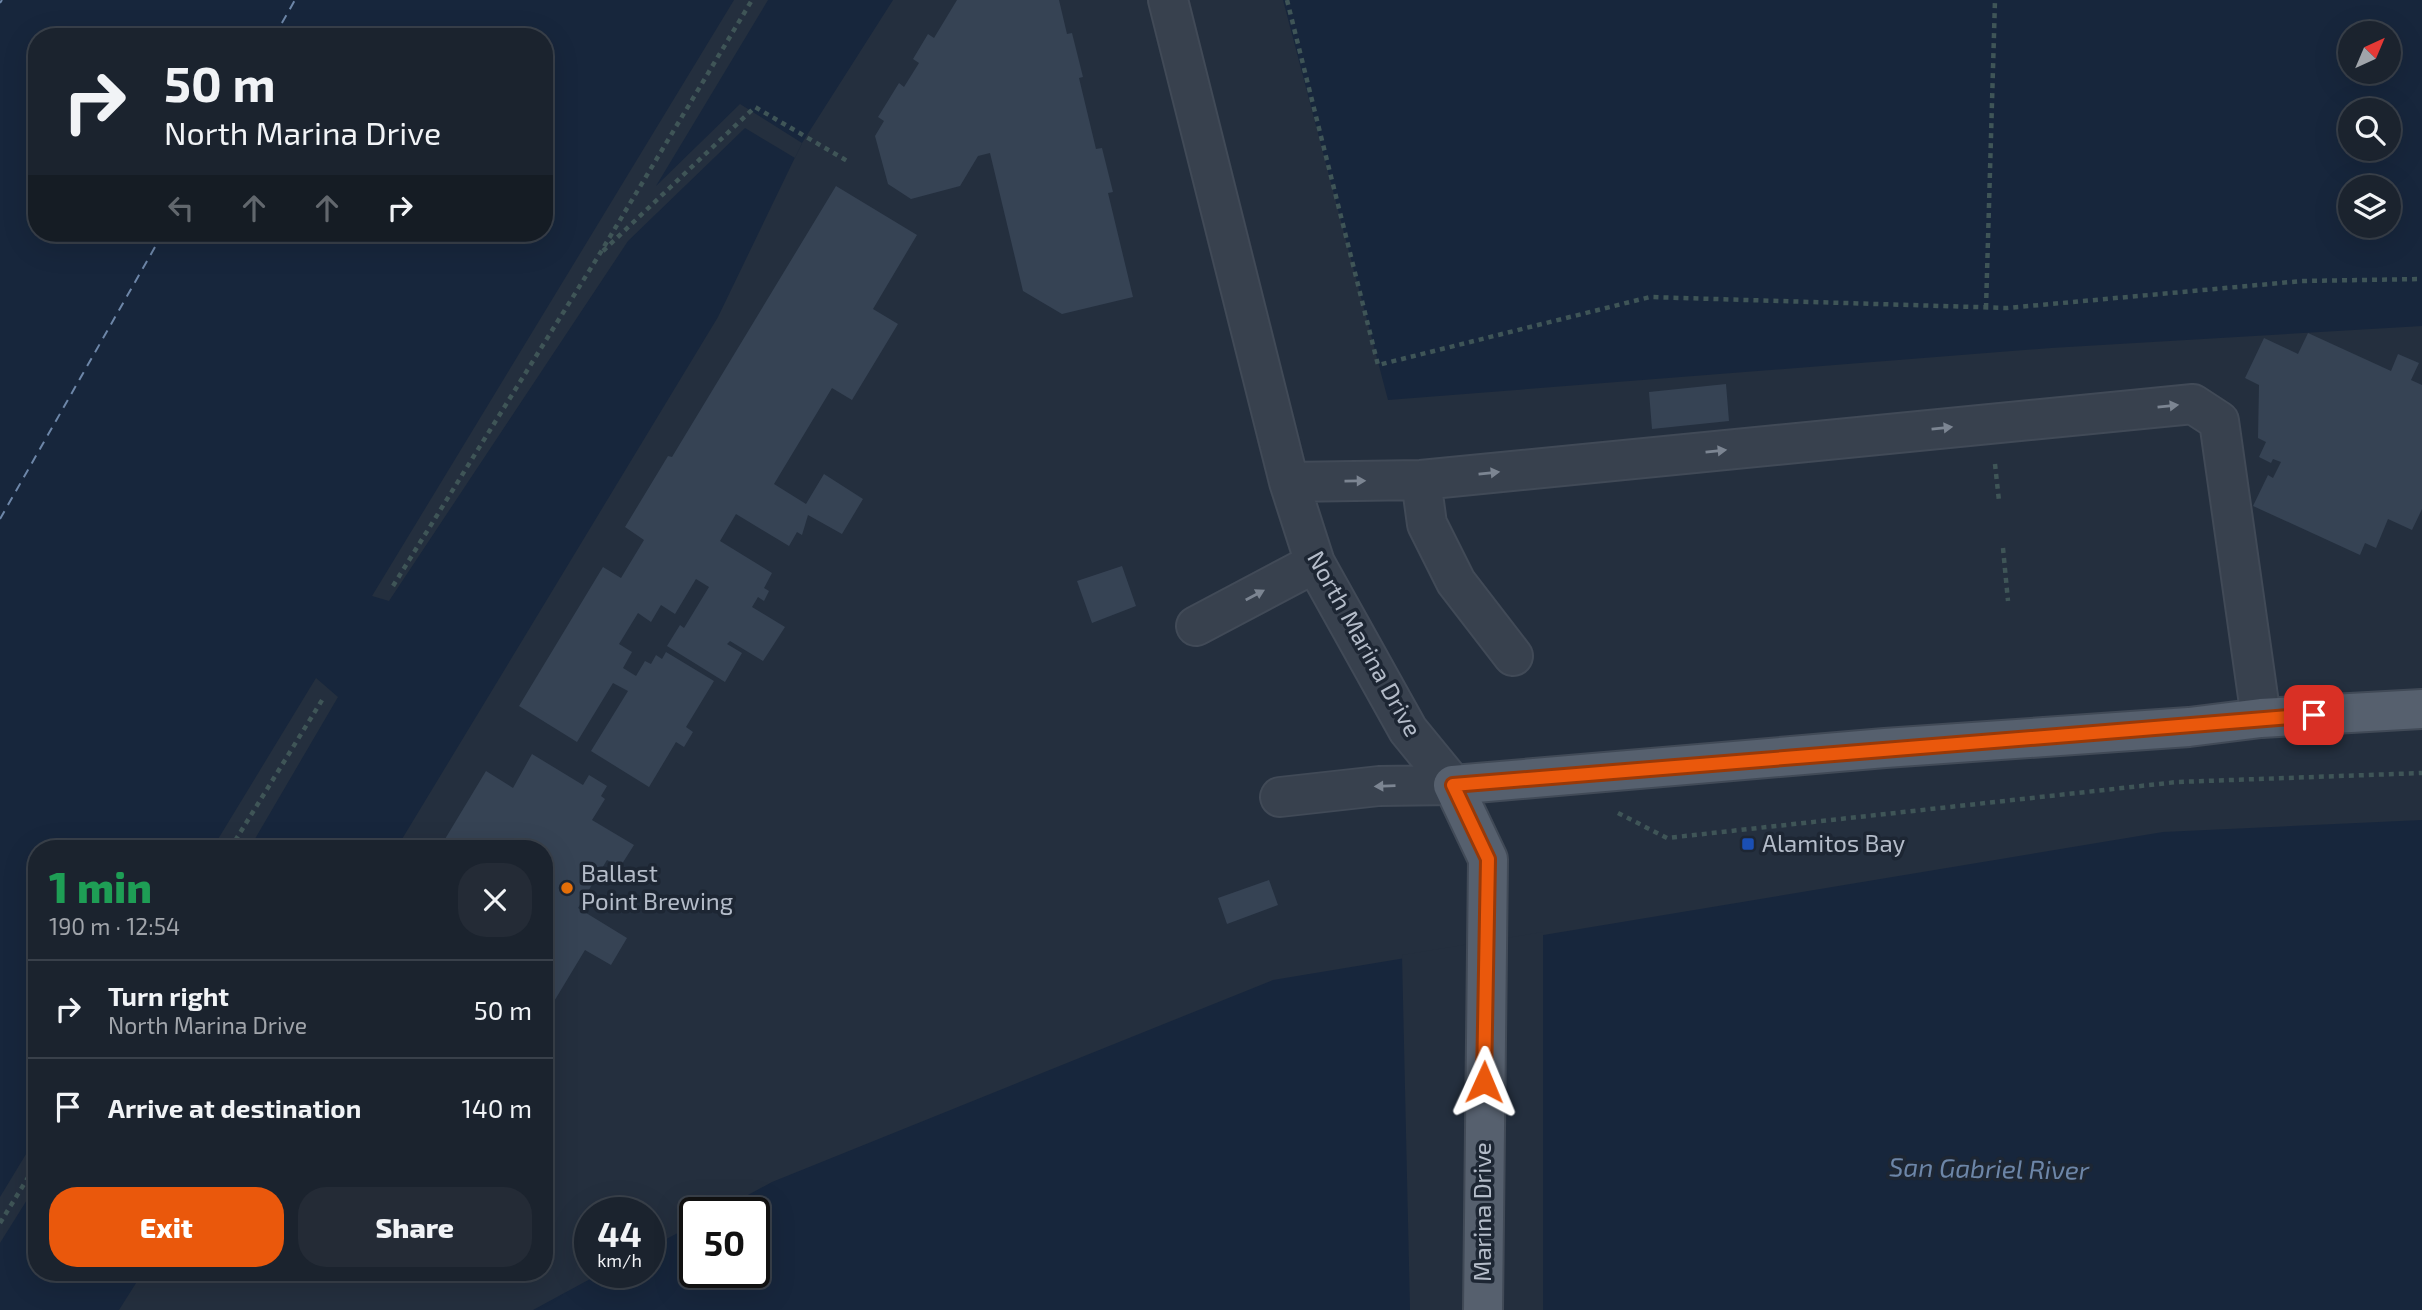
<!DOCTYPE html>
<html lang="en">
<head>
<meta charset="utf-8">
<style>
	:root { --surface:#1b232e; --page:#242b36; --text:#f1f3f6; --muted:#a0a4aa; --line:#39404a; --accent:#ea580c }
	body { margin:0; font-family:"Exo 2",sans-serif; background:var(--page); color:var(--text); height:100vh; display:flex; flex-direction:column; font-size:26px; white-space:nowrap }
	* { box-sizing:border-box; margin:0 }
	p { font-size:23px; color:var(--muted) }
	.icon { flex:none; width:38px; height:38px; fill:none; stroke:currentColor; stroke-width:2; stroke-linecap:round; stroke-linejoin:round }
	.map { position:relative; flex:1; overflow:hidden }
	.side { position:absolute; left:28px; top:840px; width:525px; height:441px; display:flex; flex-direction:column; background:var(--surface); border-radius:28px; box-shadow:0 7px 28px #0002,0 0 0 2px var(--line) }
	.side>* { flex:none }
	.hud { position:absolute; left:28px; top:28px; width:525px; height:214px; border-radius:28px; box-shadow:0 7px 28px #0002,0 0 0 2px var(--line); background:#1b232e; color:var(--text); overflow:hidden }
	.needle { width:46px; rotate:44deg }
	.controls { position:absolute; left:2338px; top:21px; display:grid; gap:14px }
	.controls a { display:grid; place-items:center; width:63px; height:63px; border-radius:50%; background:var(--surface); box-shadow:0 7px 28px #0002,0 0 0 2px var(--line); font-size:35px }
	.speed { position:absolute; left:574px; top:1197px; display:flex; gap:14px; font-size:35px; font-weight:700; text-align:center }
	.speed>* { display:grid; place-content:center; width:91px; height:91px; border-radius:50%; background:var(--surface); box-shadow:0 7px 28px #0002,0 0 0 2px var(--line); line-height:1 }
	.speed small { font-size:18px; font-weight:400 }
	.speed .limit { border:4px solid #111; border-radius:10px; background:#fff; color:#111 }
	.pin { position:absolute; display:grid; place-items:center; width:60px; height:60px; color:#fff; margin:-30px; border-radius:14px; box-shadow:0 4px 10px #0006 }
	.me { position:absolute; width:77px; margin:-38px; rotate:1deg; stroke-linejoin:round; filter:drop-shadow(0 0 5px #0008) }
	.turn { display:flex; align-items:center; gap:24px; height:147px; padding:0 21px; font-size:32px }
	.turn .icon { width:91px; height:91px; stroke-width:2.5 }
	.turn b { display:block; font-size:49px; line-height:60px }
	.lanes { display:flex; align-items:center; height:66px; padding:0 21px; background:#0003; justify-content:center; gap:35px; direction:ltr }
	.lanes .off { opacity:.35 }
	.round { display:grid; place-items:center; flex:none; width:74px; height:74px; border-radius:28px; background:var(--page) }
	.headline { display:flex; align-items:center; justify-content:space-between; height:119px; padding:0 21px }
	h1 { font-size:42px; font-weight:800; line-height:52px; color:#1e9e55 }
	.button { display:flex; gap:14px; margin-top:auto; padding:14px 21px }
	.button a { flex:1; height:80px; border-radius:28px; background:var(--accent); color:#fff; font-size:28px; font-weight:800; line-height:80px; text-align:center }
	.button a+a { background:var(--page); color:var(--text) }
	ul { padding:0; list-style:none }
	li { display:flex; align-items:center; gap:21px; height:98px; padding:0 21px; border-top:2px solid var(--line) }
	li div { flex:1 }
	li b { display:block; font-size:26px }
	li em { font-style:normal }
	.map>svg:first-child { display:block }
</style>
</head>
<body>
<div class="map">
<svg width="2422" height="1310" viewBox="0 0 2422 1310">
	<rect width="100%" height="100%" fill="#242f3e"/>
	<path fill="#17263c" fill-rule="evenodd" d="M 0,0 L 893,0 L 802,143 L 718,317 L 396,849 L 37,849 L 37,1272 L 143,1272 L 119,1310 L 0,1310 ZM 37,37 L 544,37 L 544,233 L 37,233 Z
		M 1283,0 L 2422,0 L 2422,326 L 2051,348 L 1388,400 ZM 2350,33 L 2389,33 L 2389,72 L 2350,72 ZM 2350,110 L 2389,110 L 2389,149 L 2350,149 ZM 2350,187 L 2389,187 L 2389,226 L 2350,226 Z
		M 2422,820 L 2422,1310 L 533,1310 L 603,1272 L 649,1272 L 649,1248 L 695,1224 L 695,1272 L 754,1272 L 754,1213 L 715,1213 L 772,1182 L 1273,980 L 2163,832 Z"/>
	<path fill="#242f3e" d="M 734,0 L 768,0 L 656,186 L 740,104 L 802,143 L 795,158 L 745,128 L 628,241 L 389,601 L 372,596 Z
		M 316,678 L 338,697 L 249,849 L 212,849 Z
		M 1543,932 L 1543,1310 L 1410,1310 L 1402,955 Z
		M 37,1136 L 37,1184 L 0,1243 L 0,1197 Z"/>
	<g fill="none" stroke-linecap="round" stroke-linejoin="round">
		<path stroke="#6d86a8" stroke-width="2" stroke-dasharray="9 7" stroke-linecap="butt" d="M 0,3 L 2,0
			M 274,37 L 295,0
			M 0,519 L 163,233"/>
	</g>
	<path fill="#364354" d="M 957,0 L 1059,0 L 1067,34 L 1072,33 L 1083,77 L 1079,78 L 1096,149 L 1102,148 L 1113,192 L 1108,193 L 1133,297 L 1062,314 L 1023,291 L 990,153 L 978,156 L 960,186 L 911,199 L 888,184 L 875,136 L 884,121 L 878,117 L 899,83 L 904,87 L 919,63 L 913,59 L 928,34 L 934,38 Z
		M 836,186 L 917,235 L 873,309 L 898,324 L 852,400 L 832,388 L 774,484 L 806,504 L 824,474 L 863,499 L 842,534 L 808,515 L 802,535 L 797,532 L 789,546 L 736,514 L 720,541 L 772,573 L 764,588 L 769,591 L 764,601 L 758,597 L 752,607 L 785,627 L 763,661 L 730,641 L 727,644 L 742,653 L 725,682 L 667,646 L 680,625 L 684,628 L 709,587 L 696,579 L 675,614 L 661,605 L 651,622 L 638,613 L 619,644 L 632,652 L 623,668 L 636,676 L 645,661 L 651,664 L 656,655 L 662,659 L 666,652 L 714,681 L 686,727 L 693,732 L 684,747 L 676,742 L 649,787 L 591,751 L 628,691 L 613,683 L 577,742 L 519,706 L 603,567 L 621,578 L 644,540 L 625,527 L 668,456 L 672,457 Z
		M 2308,333 L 2391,371 L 2398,354 L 2419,363 L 2411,380 L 2422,385 L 2422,509 L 2412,530 L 2388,519 L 2376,548 L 2365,543 L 2360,555 L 2253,506 L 2268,475 L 2273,478 L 2281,462 L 2273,459 L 2271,463 L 2259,457 L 2266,442 L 2258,438 L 2259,385 L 2245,378 L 2264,338 L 2298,354 Z
		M 1726,384 L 1729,421 L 1652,429 L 1649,392 Z
		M 1122,566 L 1136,606 L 1092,623 L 1077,581 Z
		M 532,754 L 583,785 L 589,775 L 607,786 L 601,796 L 605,799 L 592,820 L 634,845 L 620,867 L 607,860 L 578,908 L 627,938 L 611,965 L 585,950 L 544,1018 L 544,849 L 439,849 L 486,771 L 513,788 Z
		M 1269,880 L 1278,905 L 1227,924 L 1218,898 Z"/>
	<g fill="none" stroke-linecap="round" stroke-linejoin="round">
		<g stroke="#414a57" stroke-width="42">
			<path id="minor" d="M 1168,0 L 1289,482 L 1315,563 L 1408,730 L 1453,785
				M 1421,480 L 1427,524 L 1456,582 L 1513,656
				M 1289,482 L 1421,480 L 2193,404 L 2219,421 L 2261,718
				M 1196,626 L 1315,563
				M 1280,797 L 1379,786 L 1453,785"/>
		</g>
		<g stroke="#414a57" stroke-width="42">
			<path id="major" d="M 1483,1310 L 1488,859 L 1453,785 L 1885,748 L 2189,727 L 2261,718 L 2422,709"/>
		</g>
		<path stroke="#3f5557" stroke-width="4.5" stroke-dasharray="5 5" stroke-linecap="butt" d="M 1287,0 L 1378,365 L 1650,297 L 2007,308 L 2302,281 L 2422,279
			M 603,251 L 755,107 L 849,162
			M 1986,308 L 1995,0
			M 1995,464 L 1999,501
			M 2003,548 L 2008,601
			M 393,586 L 599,255 L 752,0
			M 1618,813 L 1667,838 L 2177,782 L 2422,773
			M 230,849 L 324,697
			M 0,1223 L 37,1163"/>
		<use href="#minor" stroke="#38414e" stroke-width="38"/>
		<use href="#major" stroke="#56606e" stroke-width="38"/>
	</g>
	<defs><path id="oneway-solid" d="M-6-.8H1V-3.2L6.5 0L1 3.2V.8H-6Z" transform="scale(1.75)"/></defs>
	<g fill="#7c8592">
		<use href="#oneway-solid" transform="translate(2168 406) rotate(-6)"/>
		<use href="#oneway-solid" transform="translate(1942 428) rotate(-6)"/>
		<use href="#oneway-solid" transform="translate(1716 451) rotate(-6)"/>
		<use href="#oneway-solid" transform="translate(1489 473) rotate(-6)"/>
		<use href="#oneway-solid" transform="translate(1355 481) rotate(-1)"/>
		<use href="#oneway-solid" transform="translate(1255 595) rotate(-28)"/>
		<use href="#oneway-solid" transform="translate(1385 786) rotate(178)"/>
	</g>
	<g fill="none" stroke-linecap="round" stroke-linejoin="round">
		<g stroke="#983908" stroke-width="18">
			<path id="route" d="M 1484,1082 L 1488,859 L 1453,785 L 2314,715"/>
		</g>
		<use href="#route" stroke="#ea580c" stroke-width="12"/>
	</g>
	<rect fill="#1a4fb4" stroke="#1d2633" stroke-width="2.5" x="1741" y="837" width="14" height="14" rx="3.5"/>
	<circle fill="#e8710a" stroke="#1d2633" stroke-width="2.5" cx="567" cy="888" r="7"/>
	<g text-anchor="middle" stroke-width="7" stroke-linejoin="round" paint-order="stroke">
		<g font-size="24" fill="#b4bcc9" stroke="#1d2633">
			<text transform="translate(1364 644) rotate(61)" y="8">North Marina Drive</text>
			<text transform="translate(1483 1212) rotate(-90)" y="8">Marina Drive</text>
		</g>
		<g font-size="24" fill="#b4bcc9" stroke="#1d2633" text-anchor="start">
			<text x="1762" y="852">Alamitos Bay</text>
			<text x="581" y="882">Ballast<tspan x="581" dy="28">Point Brewing</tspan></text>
		</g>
		<g font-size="26" font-style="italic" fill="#6d86a8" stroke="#1d2633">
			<text transform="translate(1989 1169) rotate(1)" y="9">San Gabriel River</text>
		</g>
	</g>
</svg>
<div class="controls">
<a><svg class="needle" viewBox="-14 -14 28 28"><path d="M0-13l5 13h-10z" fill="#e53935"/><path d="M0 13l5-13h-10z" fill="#a0a4aa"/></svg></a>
<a><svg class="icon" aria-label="search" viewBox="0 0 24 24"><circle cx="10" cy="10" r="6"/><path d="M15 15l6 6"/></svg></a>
<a><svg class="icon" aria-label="layers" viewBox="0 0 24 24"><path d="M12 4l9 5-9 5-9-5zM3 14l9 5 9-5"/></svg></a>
</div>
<div class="speed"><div>44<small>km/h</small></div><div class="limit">50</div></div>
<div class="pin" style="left:2314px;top:715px;background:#d93025"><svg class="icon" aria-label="arrive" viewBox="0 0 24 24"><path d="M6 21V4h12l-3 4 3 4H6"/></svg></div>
<svg class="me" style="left:1484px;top:1082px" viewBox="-20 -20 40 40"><path d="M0-17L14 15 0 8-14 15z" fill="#ea580c" stroke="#fff" stroke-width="4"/></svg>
<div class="hud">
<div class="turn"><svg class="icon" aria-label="right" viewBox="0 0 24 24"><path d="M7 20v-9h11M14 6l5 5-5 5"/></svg><div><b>50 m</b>North Marina Drive</div></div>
<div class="lanes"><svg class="icon off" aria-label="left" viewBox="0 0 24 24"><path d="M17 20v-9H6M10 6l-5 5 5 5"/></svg><svg class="icon off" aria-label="ahead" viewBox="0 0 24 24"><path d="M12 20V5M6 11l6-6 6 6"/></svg><svg class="icon off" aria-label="ahead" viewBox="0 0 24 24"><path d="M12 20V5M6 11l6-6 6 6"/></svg><svg class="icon" aria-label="right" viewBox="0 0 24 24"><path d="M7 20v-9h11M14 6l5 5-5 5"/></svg></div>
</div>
<section class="side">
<div class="headline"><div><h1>1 min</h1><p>190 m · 12:54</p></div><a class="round"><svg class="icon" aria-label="close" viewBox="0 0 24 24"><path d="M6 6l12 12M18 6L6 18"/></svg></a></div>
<ul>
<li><svg class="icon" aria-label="right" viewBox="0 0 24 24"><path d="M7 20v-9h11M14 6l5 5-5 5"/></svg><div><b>Turn right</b><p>North Marina Drive</p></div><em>50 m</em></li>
<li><svg class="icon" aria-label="arrive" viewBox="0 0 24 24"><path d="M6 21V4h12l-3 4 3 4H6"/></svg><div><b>Arrive at destination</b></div><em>140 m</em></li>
</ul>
<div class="button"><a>Exit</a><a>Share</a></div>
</section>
</div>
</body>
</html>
